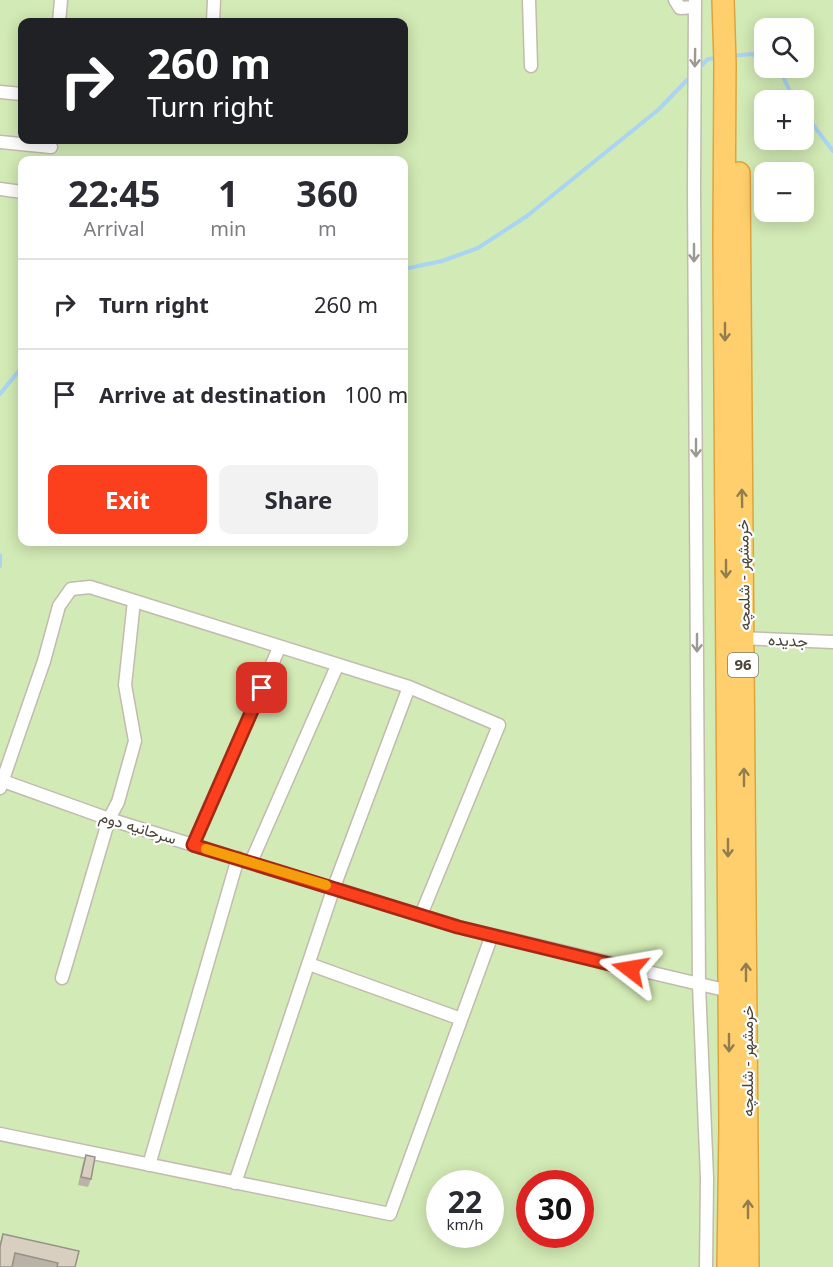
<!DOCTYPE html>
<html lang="en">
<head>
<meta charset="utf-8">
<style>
	:root { --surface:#fff; --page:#f2f2f3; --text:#2b2b33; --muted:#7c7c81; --line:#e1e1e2; --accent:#fc3f1d }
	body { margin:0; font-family:"Noto Sans",Vazirmatn,sans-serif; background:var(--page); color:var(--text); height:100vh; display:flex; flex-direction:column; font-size:22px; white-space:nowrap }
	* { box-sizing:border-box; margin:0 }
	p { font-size:20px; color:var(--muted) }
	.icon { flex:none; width:33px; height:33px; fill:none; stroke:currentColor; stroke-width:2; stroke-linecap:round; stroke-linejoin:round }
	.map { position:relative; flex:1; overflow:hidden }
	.sheet { position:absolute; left:18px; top:156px; width:390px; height:390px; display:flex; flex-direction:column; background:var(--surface); border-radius:12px; box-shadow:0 3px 15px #0003 }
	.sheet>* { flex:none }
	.guide { position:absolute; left:18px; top:18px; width:390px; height:126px; border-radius:12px; box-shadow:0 3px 15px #0003; background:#202124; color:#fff; overflow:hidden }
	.buttons { position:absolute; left:754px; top:18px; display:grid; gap:12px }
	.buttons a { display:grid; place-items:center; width:60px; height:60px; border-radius:12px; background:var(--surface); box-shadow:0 3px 15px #0003; font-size:30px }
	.speed { position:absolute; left:426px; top:1170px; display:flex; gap:12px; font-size:30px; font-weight:700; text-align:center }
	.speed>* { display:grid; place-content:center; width:78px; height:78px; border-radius:50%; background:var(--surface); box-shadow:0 3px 15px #0003; line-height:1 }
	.speed small { font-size:15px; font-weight:400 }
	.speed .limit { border:9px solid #d22; background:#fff; color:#111 }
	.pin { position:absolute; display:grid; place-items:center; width:51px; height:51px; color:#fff; margin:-26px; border-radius:12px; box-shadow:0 3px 9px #0006 }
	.me { position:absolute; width:66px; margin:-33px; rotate:284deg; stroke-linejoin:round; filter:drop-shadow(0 0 4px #0008) }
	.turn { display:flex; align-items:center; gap:21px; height:126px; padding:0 30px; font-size:27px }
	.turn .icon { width:78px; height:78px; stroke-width:2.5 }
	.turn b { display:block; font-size:42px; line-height:51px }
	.eta { display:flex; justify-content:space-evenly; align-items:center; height:102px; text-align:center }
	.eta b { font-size:36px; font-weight:700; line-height:42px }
	.action { display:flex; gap:12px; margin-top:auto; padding:12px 30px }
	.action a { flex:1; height:69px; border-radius:12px; background:var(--accent); color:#fff; font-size:24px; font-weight:700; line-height:69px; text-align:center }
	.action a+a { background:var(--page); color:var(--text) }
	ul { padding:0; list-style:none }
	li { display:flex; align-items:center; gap:18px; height:90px; padding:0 30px; border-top:2px solid var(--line) }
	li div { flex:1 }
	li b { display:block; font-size:22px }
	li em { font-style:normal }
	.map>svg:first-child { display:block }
</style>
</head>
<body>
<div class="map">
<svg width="833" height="1267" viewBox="0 0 833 1267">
	<rect width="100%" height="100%" fill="#f6f3ec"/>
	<path fill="#d2eab5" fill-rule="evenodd" d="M 0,0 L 833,0 L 833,1267 L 0,1267 ZM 22,22 L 404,22 L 404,140 L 22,140 ZM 765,28 L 804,28 L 804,68 L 765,68 ZM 765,100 L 804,100 L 804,140 L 765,140 ZM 22,160 L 404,160 L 404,542 L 22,542 ZM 765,172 L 804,172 L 804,212 L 765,212 ZM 440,1184 L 490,1184 L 490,1234 L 440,1234 ZM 530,1184 L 580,1184 L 580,1234 L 530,1234 Z"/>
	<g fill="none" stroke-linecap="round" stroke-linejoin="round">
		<path stroke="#a9d4f2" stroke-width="4" d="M 731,56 L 752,54 L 765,60
			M 779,68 L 794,100
			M 697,70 L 708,59 L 718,58
			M 804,113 L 833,151
			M 404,269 L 442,261 L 478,248 L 527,216 L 658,110 L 692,75
			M 0,394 L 22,367
			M 0,555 L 0,566"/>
		<g stroke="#c2bbae" stroke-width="15">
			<path id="street" d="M 529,0 L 531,66
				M 675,0 L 680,8 L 695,7
				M 695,0 L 694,190 L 699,985 L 707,1178 L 706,1267
				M 59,22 L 61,0
				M 213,22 L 214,0
				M 0,92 L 22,94
				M 0,142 L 51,147
				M 0,189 L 22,192
				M 738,638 L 833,642
				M 0,780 L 109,819 L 458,927 L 729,991
				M 0,788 L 44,661 L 59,606 L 71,589 L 90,587 L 409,687 L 499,725 L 421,915
				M 193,845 L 279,648
				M 251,862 L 337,666
				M 309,964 L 461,1019
				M 62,978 L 109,819 L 118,802 L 135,741 L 125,685 L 134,601
				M 0,1134 L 390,1214 L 492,935
				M 149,1165 L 238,858
				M 235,1183 L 334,887 L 409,687"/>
		</g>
		<g stroke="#e0a43c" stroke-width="24">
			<path id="highway" d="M 723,0 L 725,63 L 724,238 L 730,1126 L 728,1267
				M 739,173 L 748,1267"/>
		</g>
		<use href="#street" stroke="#fff" stroke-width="12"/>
		<use href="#highway" stroke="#ffcf6e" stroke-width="21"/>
	</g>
	<path fill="#bab2a6" d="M 86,1155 L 91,1179 L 88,1187 L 78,1185 L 83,1163 Z
		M 3,1234 L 75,1267 L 0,1267 L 0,1242 Z"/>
	<path fill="#d8cfc1" stroke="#979187" stroke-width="1.5" d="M 86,1155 L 95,1157 L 91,1179 L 81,1177 Z
		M 3,1234 L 79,1251 L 75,1267 L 57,1267 L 58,1263 L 15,1253 L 12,1267 L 0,1267 L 0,1247 Z"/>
	<defs><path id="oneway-shaft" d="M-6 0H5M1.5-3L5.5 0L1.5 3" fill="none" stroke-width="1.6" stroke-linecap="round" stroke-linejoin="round" transform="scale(1.5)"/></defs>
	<g stroke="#9c9892">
		<use href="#oneway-shaft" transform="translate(695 58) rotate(91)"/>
		<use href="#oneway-shaft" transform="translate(694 253) rotate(90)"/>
		<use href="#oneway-shaft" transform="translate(696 448) rotate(90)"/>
		<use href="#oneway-shaft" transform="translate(697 643) rotate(90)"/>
	</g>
	<g stroke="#937c4e">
		<use href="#oneway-shaft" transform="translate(725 332) rotate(90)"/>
		<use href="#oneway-shaft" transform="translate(742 498) rotate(-91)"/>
		<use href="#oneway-shaft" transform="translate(726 569) rotate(90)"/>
		<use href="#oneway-shaft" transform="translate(744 777) rotate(-90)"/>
		<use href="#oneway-shaft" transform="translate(728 848) rotate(90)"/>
		<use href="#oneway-shaft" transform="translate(746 972) rotate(-90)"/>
		<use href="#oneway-shaft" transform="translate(729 1043) rotate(90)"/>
		<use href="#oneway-shaft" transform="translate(748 1209) rotate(-90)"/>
	</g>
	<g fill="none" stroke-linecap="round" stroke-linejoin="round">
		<g stroke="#a42913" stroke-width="15">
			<path id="route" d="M 262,688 L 193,845 L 458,927 L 630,969"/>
		</g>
		<use href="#route" stroke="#fc3f1d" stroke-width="10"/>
		<path stroke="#f59e0b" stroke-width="10" d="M 206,849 L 326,885"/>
	</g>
	<g text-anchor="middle" stroke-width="4.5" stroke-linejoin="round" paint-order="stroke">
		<rect fill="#fff" stroke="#817c74" stroke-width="1.5" x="728" y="653" width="30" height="24" rx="4.5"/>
		<g font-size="15" font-weight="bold" fill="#4b4439">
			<text x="743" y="670">96</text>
		</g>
		<g font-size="16" fill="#4b4439" stroke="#fff">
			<text transform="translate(743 575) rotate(-91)" y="6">خرمشهر - شلمچه</text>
			<text transform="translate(788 640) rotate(3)" y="6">جدیده</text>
			<text transform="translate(138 827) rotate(17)" y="6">سرحانیه دوم</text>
			<text transform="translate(747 1061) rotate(-90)" y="6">خرمشهر - شلمچه</text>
		</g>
	</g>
</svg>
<div class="buttons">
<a><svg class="icon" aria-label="search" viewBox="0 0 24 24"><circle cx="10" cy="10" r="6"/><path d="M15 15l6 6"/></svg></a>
<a>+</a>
<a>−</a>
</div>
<div class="speed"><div>22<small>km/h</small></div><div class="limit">30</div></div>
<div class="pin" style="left:262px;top:688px;background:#d93025"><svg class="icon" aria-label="arrive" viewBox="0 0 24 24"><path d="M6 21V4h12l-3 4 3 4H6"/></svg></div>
<svg class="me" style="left:630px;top:969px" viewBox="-20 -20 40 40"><path d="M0-17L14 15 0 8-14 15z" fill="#fc3f1d" stroke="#fff" stroke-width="4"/></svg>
<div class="guide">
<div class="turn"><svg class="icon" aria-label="right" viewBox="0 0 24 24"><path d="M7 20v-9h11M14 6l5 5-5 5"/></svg><div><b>260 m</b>Turn right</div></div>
</div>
<section class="sheet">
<div class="eta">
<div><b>22:45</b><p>Arrival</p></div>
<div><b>1</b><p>min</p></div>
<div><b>360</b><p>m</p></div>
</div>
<ul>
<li><svg class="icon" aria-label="right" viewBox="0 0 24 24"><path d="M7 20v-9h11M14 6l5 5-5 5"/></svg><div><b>Turn right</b></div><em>260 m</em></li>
<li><svg class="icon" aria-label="arrive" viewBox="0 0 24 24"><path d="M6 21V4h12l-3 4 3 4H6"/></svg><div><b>Arrive at destination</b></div><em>100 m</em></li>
</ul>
<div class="action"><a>Exit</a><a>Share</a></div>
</section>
</div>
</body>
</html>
